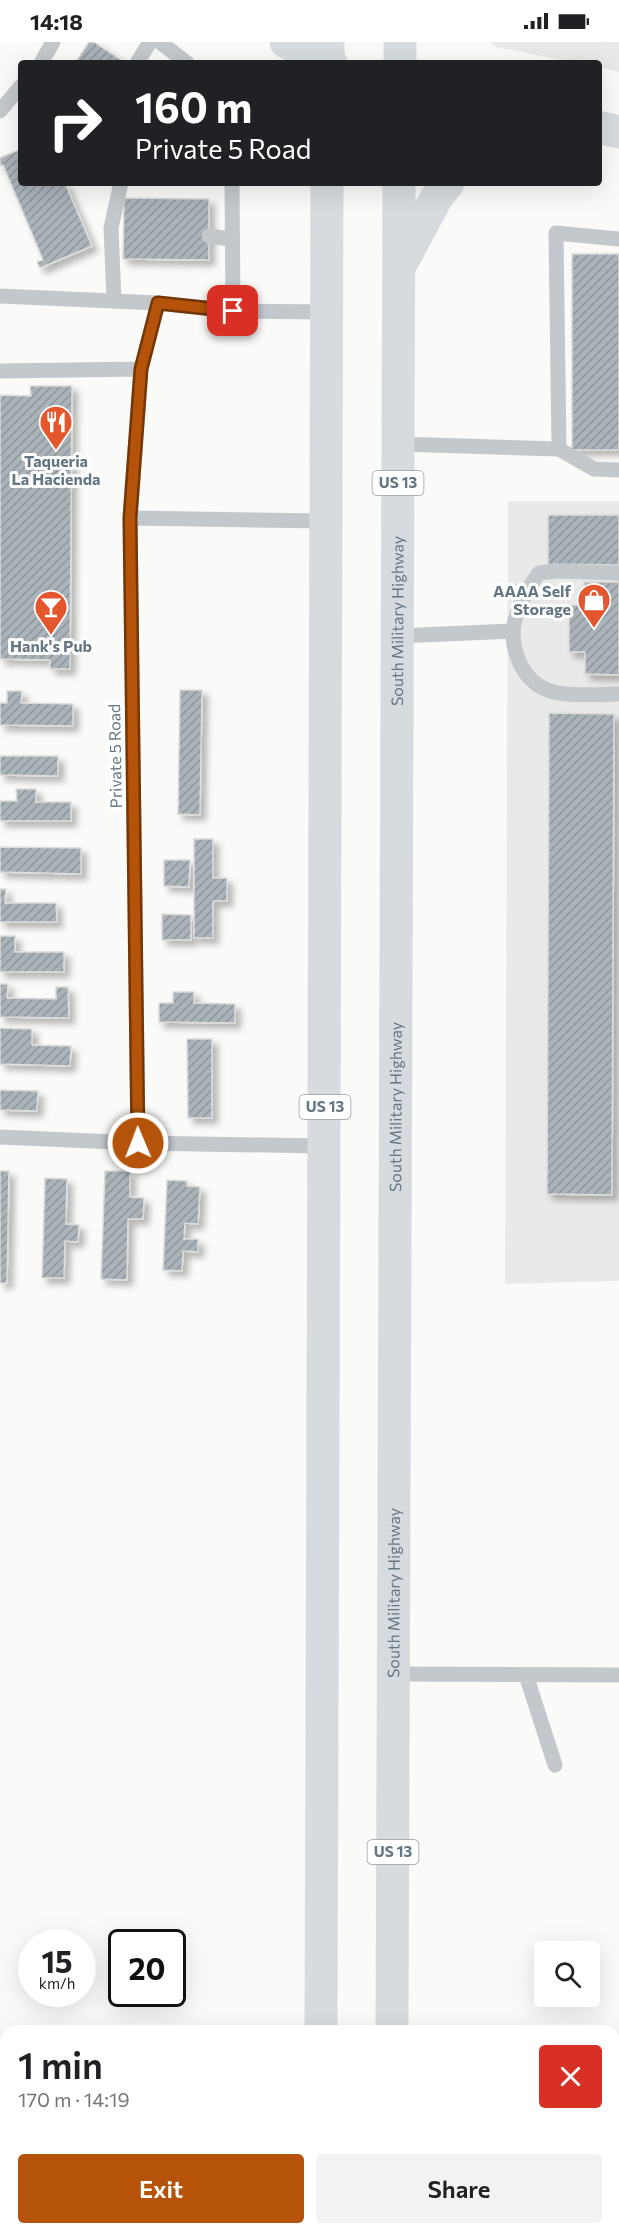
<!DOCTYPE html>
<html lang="en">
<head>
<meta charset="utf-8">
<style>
	:root { --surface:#fff; --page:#f2f2f2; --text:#202124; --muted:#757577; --accent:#b45309 }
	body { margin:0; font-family:Commissioner,sans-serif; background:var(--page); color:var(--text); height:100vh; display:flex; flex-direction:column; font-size:22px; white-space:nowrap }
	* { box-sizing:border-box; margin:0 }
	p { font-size:20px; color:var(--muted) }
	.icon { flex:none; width:33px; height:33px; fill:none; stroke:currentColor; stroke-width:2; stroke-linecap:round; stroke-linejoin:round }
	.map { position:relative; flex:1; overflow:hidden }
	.panel { position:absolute; left:0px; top:1983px; width:620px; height:210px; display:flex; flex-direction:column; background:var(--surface); border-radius:18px 18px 0 0; box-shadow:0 6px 24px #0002 }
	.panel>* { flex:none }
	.top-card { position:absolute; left:18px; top:18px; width:584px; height:126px; border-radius:6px; box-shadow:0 6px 24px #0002; background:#202124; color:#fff; overflow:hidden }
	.fabs { position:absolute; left:534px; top:1899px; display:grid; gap:12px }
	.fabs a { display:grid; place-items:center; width:66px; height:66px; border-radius:6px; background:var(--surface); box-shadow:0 6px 24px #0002; font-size:30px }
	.speed { position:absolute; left:18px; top:1887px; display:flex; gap:12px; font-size:30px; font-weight:700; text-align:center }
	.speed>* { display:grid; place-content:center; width:78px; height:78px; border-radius:50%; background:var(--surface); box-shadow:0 6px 24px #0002; line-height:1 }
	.speed small { font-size:15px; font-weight:400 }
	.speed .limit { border:3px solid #111; border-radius:9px; background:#fff; color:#111 }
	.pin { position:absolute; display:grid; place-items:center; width:51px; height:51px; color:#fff; margin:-26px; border-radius:12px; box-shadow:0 3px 9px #0006 }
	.me { position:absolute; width:66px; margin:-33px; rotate:359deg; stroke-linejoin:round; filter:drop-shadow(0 0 4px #0008) }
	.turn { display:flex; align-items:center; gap:21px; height:126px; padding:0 18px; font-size:27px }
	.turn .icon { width:78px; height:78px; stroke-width:2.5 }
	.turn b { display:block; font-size:42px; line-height:51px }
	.round { display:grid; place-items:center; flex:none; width:63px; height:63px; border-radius:6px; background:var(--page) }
	.overview { display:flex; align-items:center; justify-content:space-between; height:102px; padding:0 18px }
	h1 { font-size:36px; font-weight:600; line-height:45px }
	.button { display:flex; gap:12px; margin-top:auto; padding:12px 18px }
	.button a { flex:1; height:69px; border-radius:6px; background:var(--accent); color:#fff; font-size:24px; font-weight:600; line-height:69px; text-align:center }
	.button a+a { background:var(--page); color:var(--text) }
	.status { display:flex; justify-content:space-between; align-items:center; height:42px; padding:0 30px; background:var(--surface); direction:ltr }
	.status svg { height:16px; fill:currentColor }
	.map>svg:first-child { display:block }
</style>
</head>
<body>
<div class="status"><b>14:18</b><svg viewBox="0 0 49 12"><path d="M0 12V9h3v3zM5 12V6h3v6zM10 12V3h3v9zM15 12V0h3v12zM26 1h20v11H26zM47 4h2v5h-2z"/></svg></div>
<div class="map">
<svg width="619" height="2193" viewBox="0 0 619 2193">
	<defs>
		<pattern id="building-hatch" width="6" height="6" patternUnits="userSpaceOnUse" patternTransform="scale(1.5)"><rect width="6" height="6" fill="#aab3b9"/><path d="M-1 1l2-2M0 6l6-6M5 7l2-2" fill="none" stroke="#8e969c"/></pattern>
		<filter id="shadow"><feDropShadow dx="5.5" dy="5.5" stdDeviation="3" flood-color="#0004"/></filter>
	</defs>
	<rect width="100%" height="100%" fill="#fafaf8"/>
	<path fill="#e8e9e9" d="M 490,0 L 619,0 L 619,30 L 599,25 L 598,21 L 577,21 L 496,5 Z
		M 508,459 L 619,459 L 619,1239 L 505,1242 Z"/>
	<path fill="url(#building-hatch)" stroke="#dcdcda" stroke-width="1.5" filter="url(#shadow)" d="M 89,0 L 94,0 L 124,20 L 75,21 Z
		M 21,107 L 21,141 L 65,141 L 92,204 L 40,226 L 37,220 L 43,218 L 3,123 L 0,124 L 0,116 Z
		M 124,156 L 209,157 L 209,218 L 123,217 Z
		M 572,212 L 619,212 L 619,408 L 572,408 Z
		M 30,344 L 72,344 L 70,627 L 50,627 L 50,618 L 0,617 L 0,353 L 31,354 Z
		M 548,473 L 619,473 L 619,523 L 548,522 Z
		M 584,540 L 619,540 L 619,633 L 585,632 L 585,610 L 569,610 L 569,563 L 584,563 Z
		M 180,648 L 202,648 L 200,773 L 178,772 Z
		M 7,649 L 22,649 L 21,661 L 73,662 L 73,684 L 0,683 L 0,661 L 7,661 Z
		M 549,671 L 614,672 L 612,1153 L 547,1152 Z
		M 0,714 L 58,714 L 58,734 L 0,733 Z
		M 16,747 L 36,747 L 36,760 L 71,760 L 71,779 L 0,779 L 0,759 L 17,759 Z
		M 194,797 L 213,797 L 213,836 L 227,836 L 227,859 L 213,859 L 213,896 L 194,896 Z
		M 0,805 L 81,806 L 81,832 L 0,830 Z
		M 164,818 L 190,818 L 189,845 L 164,844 Z
		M 0,847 L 6,847 L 5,861 L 56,861 L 57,880 L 0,880 Z
		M 162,872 L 191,873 L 191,898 L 162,898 Z
		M 0,894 L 15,894 L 15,910 L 64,910 L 64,930 L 0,930 Z
		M 0,942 L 8,942 L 7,956 L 56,957 L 56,945 L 68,945 L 69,976 L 0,975 Z
		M 173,950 L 194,950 L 194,961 L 235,962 L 235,981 L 159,980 L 159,961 L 173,961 Z
		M 0,986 L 32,987 L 32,1003 L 71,1004 L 70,1024 L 0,1022 Z
		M 187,997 L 212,997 L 212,1076 L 188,1076 Z
		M 0,1048 L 38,1049 L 37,1069 L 0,1068 Z
		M 0,1129 L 9,1129 L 7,1241 L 0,1241 Z
		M 105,1129 L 130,1129 L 130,1155 L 144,1156 L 143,1177 L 128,1177 L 127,1238 L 101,1237 Z
		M 45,1136 L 67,1137 L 66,1182 L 79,1183 L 78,1200 L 65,1199 L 64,1236 L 42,1236 Z
		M 167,1138 L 187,1139 L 187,1144 L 200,1145 L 198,1182 L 185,1181 L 184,1197 L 198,1197 L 198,1210 L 183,1209 L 182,1229 L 163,1228 Z"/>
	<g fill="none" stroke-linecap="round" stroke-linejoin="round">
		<path stroke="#c3c8cc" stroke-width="15" d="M 160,0 L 187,21
			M 41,21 L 53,0
			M 137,21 L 150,0
			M 0,69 L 21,44
			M 232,141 L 233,269
			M 209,194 L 231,197
			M 0,254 L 158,261
			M 114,258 L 111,186 L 121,141
			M 0,329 L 141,327 L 158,261 L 233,269 L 327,270
			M 399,402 L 559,407 L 594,427 L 619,428
			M 559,407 L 556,191 L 619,197
			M 130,476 L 326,479
			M 619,531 L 555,529 L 539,531 C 529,544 513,574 513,590 C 513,613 524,638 545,647 C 563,656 599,652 619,652
			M 398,594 L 513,589
			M 0,1095 L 138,1101 L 324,1104
			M 138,1101 L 130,476 L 141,327
			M 394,1632 L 619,1633
			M 526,1633 L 555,1723"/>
		<path stroke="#d6dbdf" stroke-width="33" d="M 286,0 L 331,21
			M 598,85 L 619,90"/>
		<g stroke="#d6dbdf" stroke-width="33">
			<path d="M 328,21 L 328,0"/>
			<path d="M 400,21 L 400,0"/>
			<path d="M 401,222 L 437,155 L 448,141"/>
			<path d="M 321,1989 L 327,141"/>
			<path id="s1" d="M 392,1989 L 399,141"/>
			<path d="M 320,2193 L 320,2187"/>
			<path d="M 391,2193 L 391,2187"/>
		</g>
	</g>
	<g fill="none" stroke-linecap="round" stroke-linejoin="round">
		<g stroke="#753606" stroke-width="15">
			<path id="route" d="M 138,1101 L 130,476 L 141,327 L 158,261 L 233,269"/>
		</g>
		<use href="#route" stroke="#b45309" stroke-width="10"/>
	</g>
	<defs>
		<g id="restaurant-pin" transform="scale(1.725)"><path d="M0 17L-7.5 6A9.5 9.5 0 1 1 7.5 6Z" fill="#e4572e" stroke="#fff"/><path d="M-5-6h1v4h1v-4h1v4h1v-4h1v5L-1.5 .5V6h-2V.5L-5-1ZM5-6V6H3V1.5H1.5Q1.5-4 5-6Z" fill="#fff"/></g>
		<g id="shop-pin" transform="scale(1.725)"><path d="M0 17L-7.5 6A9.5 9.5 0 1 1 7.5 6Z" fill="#e4572e" stroke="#fff"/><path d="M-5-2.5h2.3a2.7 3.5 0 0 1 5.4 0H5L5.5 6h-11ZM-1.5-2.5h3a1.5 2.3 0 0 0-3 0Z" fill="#fff"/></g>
		<g id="bar-pin" transform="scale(1.725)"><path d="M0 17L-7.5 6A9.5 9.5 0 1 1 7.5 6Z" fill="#e4572e" stroke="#fff"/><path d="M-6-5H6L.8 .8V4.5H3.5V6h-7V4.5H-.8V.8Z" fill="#fff"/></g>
	</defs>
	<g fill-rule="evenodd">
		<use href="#restaurant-pin" x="56" y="380"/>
		<use href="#shop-pin" x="594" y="558"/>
		<use href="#bar-pin" x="51" y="565"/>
	</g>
	<g text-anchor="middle" stroke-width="6" stroke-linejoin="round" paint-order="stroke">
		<g fill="#fff" stroke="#939fa8" stroke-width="1.5">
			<rect x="372.5" y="429" width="51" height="24" rx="4.5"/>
			<rect x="299.5" y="1053" width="51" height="24" rx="4.5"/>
			<rect x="367.5" y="1798" width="51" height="24" rx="4.5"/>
		</g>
		<g font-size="15" font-weight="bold" fill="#657683">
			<text x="398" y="446">US 13</text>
			<text x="325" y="1070">US 13</text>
			<text x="393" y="1815">US 13</text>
		</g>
		<g font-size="16" font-weight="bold" fill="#657683" stroke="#fff">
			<text x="56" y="425">Taqueria<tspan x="56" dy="18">La Hacienda</tspan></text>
			<text x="571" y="555" text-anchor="end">AAAA Self<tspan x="571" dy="18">Storage</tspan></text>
			<text x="51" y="610">Hank's Pub</text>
		</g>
		<g font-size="16" fill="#657683" stroke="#fff">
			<text dy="6" stroke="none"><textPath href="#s1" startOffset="1410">South Military Highway</textPath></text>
			<text transform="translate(115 714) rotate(-91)" y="6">Private 5 Road</text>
			<text dy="6" stroke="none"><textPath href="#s1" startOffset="924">South Military Highway</textPath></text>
			<text dy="6" stroke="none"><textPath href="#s1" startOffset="438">South Military Highway</textPath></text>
		</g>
	</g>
</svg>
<div class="fabs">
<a><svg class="icon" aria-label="search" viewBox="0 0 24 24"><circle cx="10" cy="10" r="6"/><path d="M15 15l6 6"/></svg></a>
</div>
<div class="speed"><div>15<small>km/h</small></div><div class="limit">20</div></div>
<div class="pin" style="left:233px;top:269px;background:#d93025"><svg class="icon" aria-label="arrive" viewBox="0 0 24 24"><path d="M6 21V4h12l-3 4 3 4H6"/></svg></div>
<svg class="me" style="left:138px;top:1101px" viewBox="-20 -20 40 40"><circle r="17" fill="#b45309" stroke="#fff" stroke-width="3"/><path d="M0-11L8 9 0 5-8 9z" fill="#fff"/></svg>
<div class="top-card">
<div class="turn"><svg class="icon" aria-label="right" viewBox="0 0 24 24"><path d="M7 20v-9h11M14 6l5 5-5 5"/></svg><div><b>160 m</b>Private 5 Road</div></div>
</div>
<section class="panel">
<div class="overview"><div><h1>1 min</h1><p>170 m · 14:19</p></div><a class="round" style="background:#d93025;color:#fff"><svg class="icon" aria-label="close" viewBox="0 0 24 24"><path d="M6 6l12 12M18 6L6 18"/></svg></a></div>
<div class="button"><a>Exit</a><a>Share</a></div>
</section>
</div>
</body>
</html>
